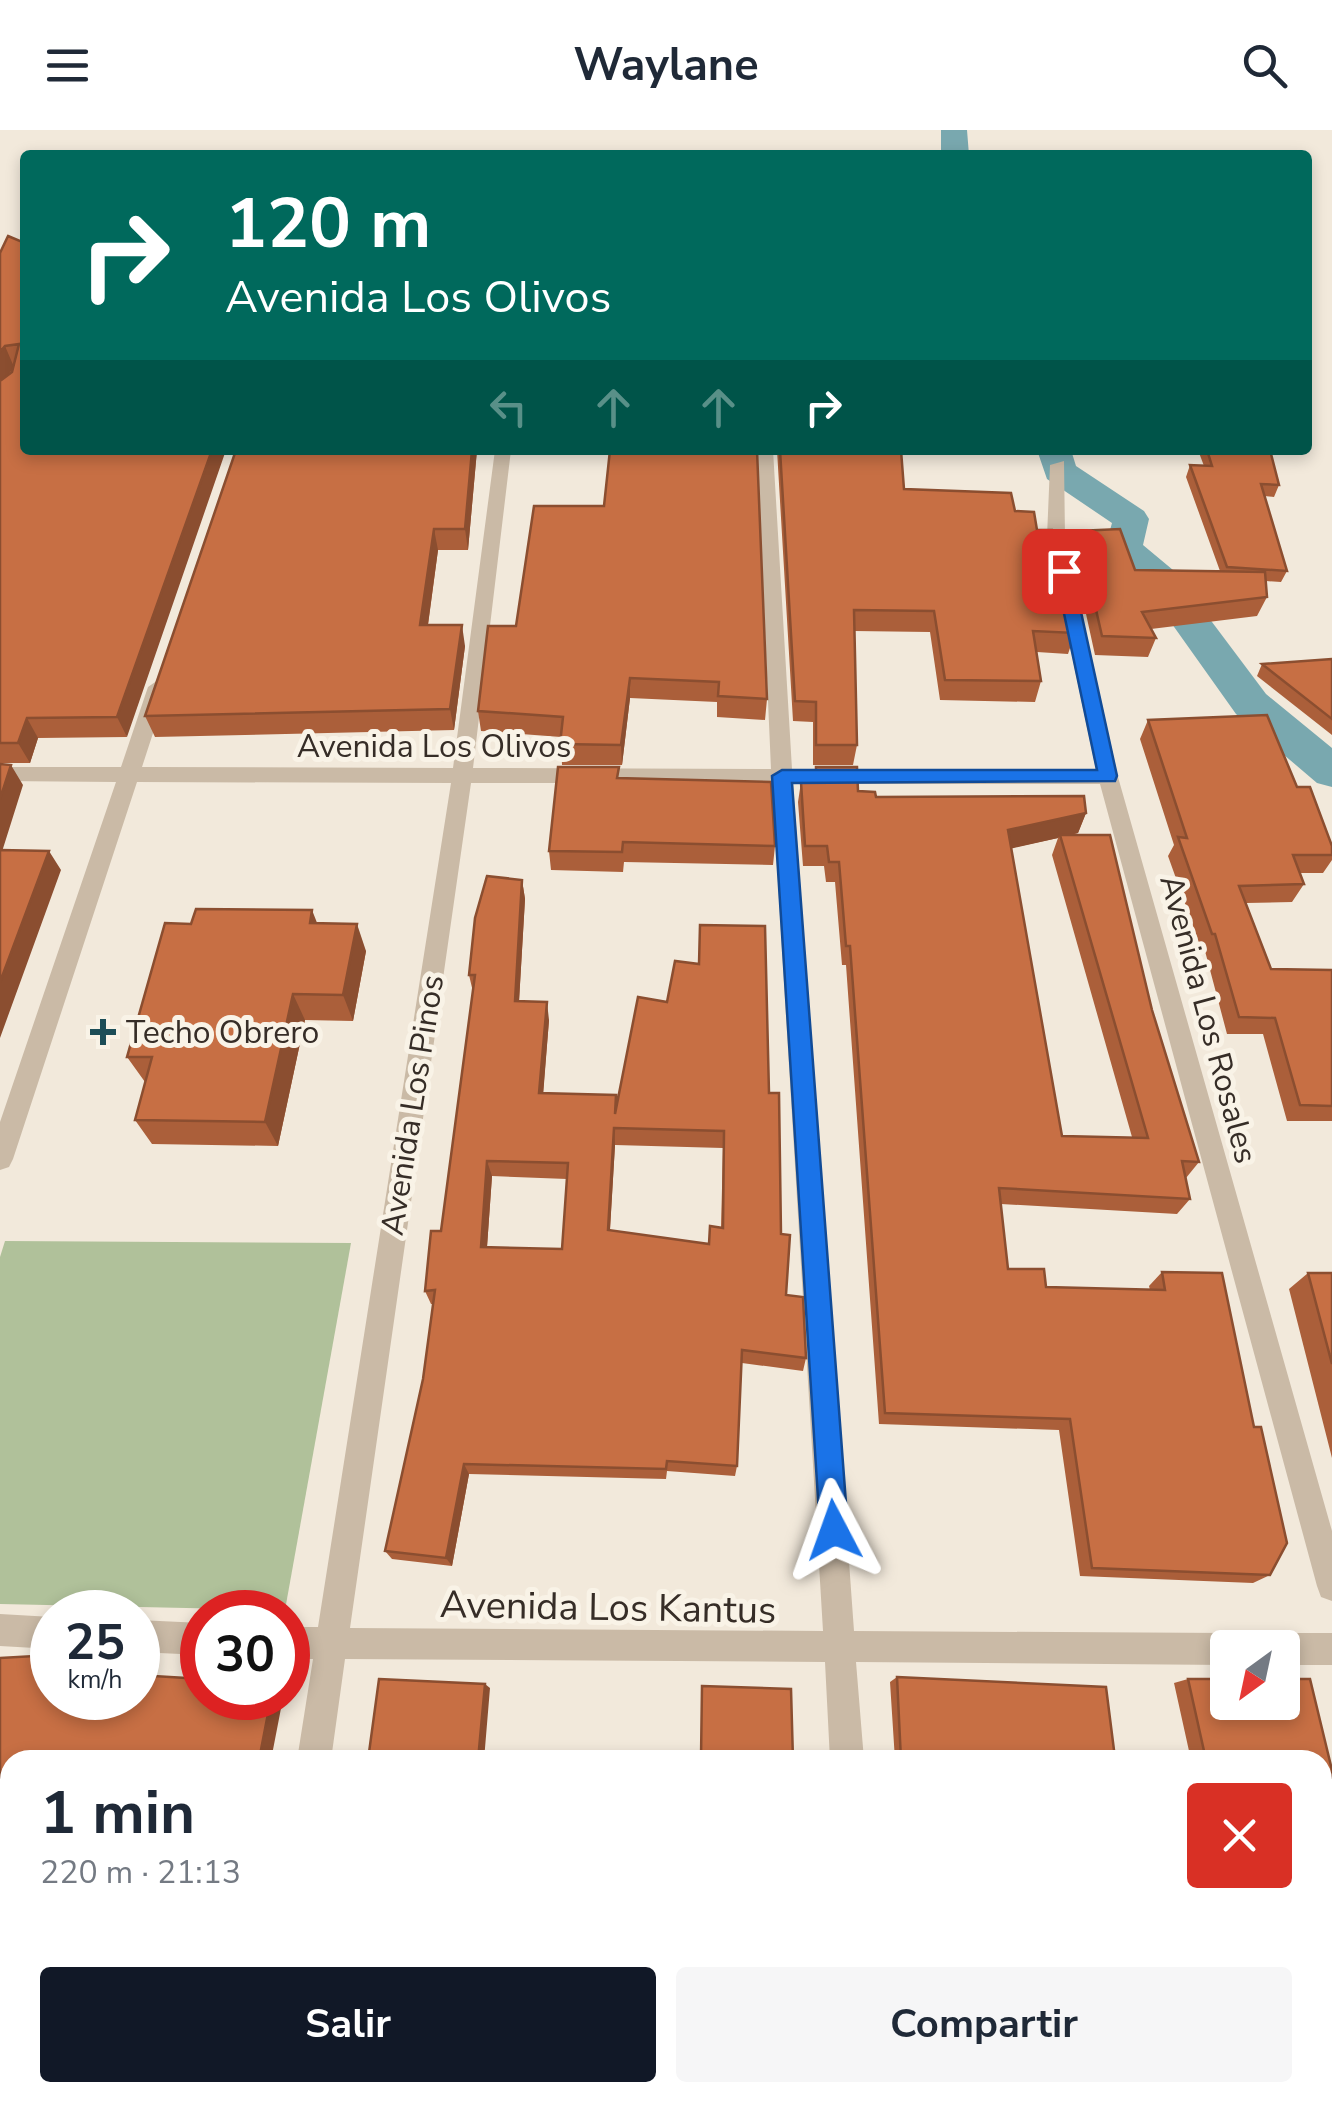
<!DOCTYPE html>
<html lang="es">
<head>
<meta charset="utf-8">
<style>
	:root { --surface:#fff; --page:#f6f6f7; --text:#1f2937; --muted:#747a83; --accent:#111827 }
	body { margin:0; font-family:"Nunito Sans",sans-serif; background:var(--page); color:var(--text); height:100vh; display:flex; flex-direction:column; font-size:38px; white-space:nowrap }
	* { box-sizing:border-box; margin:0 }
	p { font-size:32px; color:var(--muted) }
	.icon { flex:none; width:55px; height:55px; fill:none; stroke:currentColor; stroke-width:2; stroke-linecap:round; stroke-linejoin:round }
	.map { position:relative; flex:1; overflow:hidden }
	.side { position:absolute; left:0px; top:1620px; width:1332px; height:352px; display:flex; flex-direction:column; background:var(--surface); border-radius:30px 30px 0 0; box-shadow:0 5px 15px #0003 }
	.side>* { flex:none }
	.banner { position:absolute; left:20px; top:20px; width:1292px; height:305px; border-radius:10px; box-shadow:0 5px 15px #0003; background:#00695c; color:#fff; overflow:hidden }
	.needle { width:65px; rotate:213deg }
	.tools { position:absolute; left:1210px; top:1500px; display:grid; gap:20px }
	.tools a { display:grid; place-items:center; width:90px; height:90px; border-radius:10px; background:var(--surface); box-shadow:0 5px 15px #0003; font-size:50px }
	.speed { position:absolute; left:30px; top:1460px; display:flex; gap:20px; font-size:50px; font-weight:700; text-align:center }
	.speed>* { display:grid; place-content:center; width:130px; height:130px; border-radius:50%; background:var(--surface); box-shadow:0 5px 15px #0003; line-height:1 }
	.speed small { font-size:25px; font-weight:400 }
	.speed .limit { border:15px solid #d22; background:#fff; color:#111 }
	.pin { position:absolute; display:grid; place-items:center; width:85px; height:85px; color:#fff; margin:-42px; border-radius:20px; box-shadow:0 5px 15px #0006 }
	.me { position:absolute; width:110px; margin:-55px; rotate:356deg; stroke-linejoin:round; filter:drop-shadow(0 0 8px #0008) }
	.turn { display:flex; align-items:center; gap:35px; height:210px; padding:0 40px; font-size:45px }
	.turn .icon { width:130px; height:130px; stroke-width:2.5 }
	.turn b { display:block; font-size:70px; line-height:85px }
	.lanes { display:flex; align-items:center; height:95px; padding:0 40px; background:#0003; justify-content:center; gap:50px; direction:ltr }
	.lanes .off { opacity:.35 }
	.round { display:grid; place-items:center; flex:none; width:105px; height:105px; border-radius:10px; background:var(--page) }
	.summary { display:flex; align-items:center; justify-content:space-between; height:170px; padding:0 40px }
	h1 { font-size:60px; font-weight:700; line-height:75px }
	.action { display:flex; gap:20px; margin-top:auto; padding:20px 40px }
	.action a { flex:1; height:115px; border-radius:10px; background:var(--accent); color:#fff; font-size:40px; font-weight:700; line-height:115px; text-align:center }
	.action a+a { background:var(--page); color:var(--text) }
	header { display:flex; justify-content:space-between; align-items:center; height:130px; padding:0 40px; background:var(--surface); font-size:45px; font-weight:700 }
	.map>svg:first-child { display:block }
</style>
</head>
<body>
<header><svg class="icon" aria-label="menu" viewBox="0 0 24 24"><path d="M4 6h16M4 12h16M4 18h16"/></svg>Waylane<svg class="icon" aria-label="search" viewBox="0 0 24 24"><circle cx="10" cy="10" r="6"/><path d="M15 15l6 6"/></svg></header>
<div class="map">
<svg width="1332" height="1971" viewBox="0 0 1332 1971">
	<rect width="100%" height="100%" fill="#f2e9db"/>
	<path fill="#b0c19a" d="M 5,1111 L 351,1113 L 285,1480 L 0,1474 L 0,1127 Z"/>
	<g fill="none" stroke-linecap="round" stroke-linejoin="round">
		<path fill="#79a8af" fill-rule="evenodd" d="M 941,0 L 967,0 L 969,25 L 941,25 Z
			M 1037,320 L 1071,320 L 1076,336 L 1144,381 L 1149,389 L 1143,415 L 1173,440 L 1266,564 L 1332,618 L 1332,657 L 1317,653 L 1236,584 L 1145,456 L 1105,418 L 1112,393 L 1047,349 Z"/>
		<path fill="#cabaa6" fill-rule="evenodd" d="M 495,320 L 511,320 L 473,638 L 771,639 L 757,320 L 773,320 L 792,639 L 1096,640 L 1047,407 L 1050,335 L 1064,331 L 1065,407 L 1118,647 L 1332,1401 L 1332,1471 L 1321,1467 L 1317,1456 L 1100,654 L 793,654 L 854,1501 L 1228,1503 L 1239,1508 L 1243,1518 L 1228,1518 L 1228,1535 L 856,1532 L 864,1630 L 830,1630 L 825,1532 L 345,1529 L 331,1630 L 297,1630 L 313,1529 L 288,1529 L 288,1497 L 318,1497 L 451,653 L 137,652 L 13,1029 L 9,1037 L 0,1040 L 0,992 L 116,652 L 0,651 L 0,637 L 121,637 L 148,557 L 158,550 L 168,557 L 142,637 L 453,638 ZM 471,653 L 772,653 L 823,1501 L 350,1498 Z
			M 0,1484 L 52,1487 L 52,1519 L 0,1516 Z
			M 138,1490 L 202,1493 L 202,1525 L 138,1522 Z
			M 1282,1503 L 1332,1503 L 1332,1535 L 1282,1535 L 1282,1518 L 1267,1518 L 1271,1508 Z
			M 247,1962 L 285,1962 L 284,1971 L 246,1971 Z
			M 841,1962 L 879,1962 L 880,1971 L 842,1971 Z"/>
	</g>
	<path fill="#ab5f3a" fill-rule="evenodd" d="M 0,123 L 127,607 L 38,608 L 30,633 L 0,633 Z
		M 236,320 L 477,320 L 468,420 L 438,420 L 428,495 L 465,516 L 454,600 L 155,607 L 145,586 Z
		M 777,320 L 901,320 L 904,359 L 1015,381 L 1037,400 L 1075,503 L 1068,524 L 1037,522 L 1041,551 L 1035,572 L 940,570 L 930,502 L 854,501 L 857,615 L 853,635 L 813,635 L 813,592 L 793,591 Z
		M 1198,320 L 1270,320 L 1279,355 L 1274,367 L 1264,366 L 1287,441 L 1281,452 L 1266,451 L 1267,467 L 1257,486 L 1151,499 L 1156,508 L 1148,527 L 1095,525 L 1072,420 L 1078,401 L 1135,440 L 1220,441 L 1186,347 L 1190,335 L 1204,336 Z
		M 604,376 L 767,569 L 765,590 L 717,587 L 717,572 L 630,568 L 622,635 L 562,635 L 561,607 L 481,601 L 478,581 L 516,496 Z
		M 1332,529 L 1332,605 L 1257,546 L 1262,534 Z
		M 1148,590 L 1297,657 L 1332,716 L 1332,730 L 1323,743 L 1300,743 L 1304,754 L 1292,772 L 1246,773 L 1271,839 L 1332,840 L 1332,991 L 1287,991 L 1263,904 L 1227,904 L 1205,821 L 1202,821 L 1168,726 L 1174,715 L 1140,609 Z
		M 816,637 L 858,661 L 876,667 L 1086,683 L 1078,703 L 1071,705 L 1152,880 L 1199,1032 L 1186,1048 L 1190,1069 L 1177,1084 L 1001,1074 L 1008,1139 L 1046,1157 L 1150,1160 L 1149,1156 L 1162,1142 L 1270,1445 L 1253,1453 L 1080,1446 L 1059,1300 L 879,1294 L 846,835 L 842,835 L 835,752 L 826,752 L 824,736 L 803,736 L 798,672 L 801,652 L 814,652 ZM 1058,708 L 1052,725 L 1132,1007 L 1062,1006 L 1011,718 Z
		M 619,648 L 775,716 L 773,735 L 624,732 L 623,742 L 551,740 L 549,721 Z
		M 522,750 L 525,769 L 519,871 L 549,890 L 543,963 L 616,965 L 617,975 L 769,963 L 786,1165 L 806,1228 L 803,1241 L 742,1233 L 737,1336 L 735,1346 L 667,1341 L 666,1349 L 469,1344 L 452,1436 L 392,1429 L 385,1421 L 423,1249 L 433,1174 L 431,1174 L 425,1161 L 441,1101 L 473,862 L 469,845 ZM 615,1015 L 723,1018 L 721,1098 L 709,1114 L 610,1100 ZM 492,1046 L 567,1049 L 562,1119 L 487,1117 Z
		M 317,793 L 366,821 L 353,891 L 305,890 L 278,1016 L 152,1014 L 135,990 L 145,952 L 127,927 Z
		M 1308,1143 L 1332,1143 L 1332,1328 L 1289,1159 Z
		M 897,1547 L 1122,1630 L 895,1630 L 890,1552 Z
		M 1188,1549 L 1228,1549 L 1228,1572 L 1282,1572 L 1282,1549 L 1310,1549 L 1332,1640 L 1332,1971 L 1186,1971 L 1141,1968 L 1141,1971 L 921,1971 L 921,1962 L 1322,1962 L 1322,1630 L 1191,1630 L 1174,1553 Z"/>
	<path fill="#8b4e30" d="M 5,216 L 14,237 L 0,255 L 0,222 Z
		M 212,320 L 226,320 L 127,607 L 117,587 Z
		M 472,320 L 477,320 L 468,420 L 465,399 Z
		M 434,399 L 438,420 L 425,516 L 420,495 Z
		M 462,495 L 465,516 L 454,600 L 450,579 Z
		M 630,548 L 630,568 L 622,635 L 621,615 Z
		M 27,588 L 38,608 L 30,633 L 18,613 Z
		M 11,635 L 23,655 L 0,728 L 0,669 Z
		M 1086,683 L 1078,703 L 1060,707 L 1060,705 L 1058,708 L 1001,721 L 1008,700 Z
		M 49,721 L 61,740 L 0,908 L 0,852 Z
		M 522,750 L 525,769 L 518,889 L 515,871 Z
		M 312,780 L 323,808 L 310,793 Z
		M 357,794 L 366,821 L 353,891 L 343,865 Z
		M 293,864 L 305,890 L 278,1016 L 265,992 Z
		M 547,872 L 549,890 L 542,979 L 539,963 Z
		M 614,998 L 615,1015 L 609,1115 L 608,1100 Z
		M 487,1031 L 492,1046 L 486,1131 L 481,1117 Z
		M 464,1334 L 469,1344 L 452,1436 L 446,1428 Z
		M 485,1554 L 490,1558 L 484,1630 L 478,1630 Z
		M 271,1568 L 283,1568 L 271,1630 L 259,1630 Z
		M 203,1962 L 216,1962 L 215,1971 L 201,1971 Z"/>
	<path fill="#c76f44" stroke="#8b4e30" stroke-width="2.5" fill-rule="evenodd" d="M 8,106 L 25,113 L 25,320 L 212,320 L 117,587 L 27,588 L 18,613 L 0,613 L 0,251 L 12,242 L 19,214 L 5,216 L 0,222 L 0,123 Z
		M 236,320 L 472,320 L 465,399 L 434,399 L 420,495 L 462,495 L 450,579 L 145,586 Z
		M 610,320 L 757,320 L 767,569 L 718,566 L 719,552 L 630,548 L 621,615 L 560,614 L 563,587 L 478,581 L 488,496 L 516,496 L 534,376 L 604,376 Z
		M 780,320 L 901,320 L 904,359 L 1011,363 L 1015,381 L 1034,382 L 1037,400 L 1052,400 L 1075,503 L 1033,501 L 1041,551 L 945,550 L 934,481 L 854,480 L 857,615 L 816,615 L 816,572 L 795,571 Z
		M 1207,320 L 1270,320 L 1279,355 L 1261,354 L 1287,441 L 1227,437 L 1190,335 L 1212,336 Z
		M 1120,399 L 1135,440 L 1265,442 L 1267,467 L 1142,482 L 1156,508 L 1102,506 L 1078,401 Z
		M 1332,529 L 1332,589 L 1262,534 Z
		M 1267,585 L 1297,657 L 1310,657 L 1332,716 L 1332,725 L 1293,725 L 1304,754 L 1239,756 L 1271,839 L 1332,840 L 1332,976 L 1300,975 L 1275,888 L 1239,887 L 1215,804 L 1212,804 L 1178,707 L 1187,708 L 1148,590 Z
		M 0,634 L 11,635 L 0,669 Z
		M 558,637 L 619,637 L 617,648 L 771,652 L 775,716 L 623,712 L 622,722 L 549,721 Z
		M 816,637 L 857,637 L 858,661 L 875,662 L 876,667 L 1084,666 L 1086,683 L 1008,700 L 1062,1006 L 1148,1008 L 1060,705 L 1110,705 L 1152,880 L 1199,1032 L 1182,1031 L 1190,1069 L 999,1058 L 1008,1139 L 1044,1139 L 1046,1157 L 1165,1160 L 1162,1142 L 1222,1143 L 1254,1297 L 1261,1297 L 1287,1413 L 1270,1445 L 1092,1438 L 1070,1289 L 885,1283 L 850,816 L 846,816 L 839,732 L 829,732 L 827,716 L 805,716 L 801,652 L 816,652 Z
		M 0,720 L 49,721 L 0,852 Z
		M 487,746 L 522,750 L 515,871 L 547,872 L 539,963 L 616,965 L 615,984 L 638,867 L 667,872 L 675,831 L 699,834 L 700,795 L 765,796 L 769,963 L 779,963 L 781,1104 L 790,1105 L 786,1165 L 803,1167 L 806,1228 L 742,1220 L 737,1336 L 667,1331 L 666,1339 L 464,1334 L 446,1428 L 385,1421 L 423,1249 L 435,1160 L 425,1161 L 431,1101 L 441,1101 L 475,845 L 469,845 L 475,788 ZM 614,998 L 724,1001 L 723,1098 L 710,1096 L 709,1114 L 608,1100 ZM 487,1031 L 568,1033 L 562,1119 L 481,1117 Z
		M 196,779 L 312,780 L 310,793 L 357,794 L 343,865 L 293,864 L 265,992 L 135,990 L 152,927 L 127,927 L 165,793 L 191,794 Z
		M 1308,1143 L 1332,1143 L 1332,1234 Z
		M 52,1525 L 52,1568 L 138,1568 L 138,1545 L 202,1549 L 202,1568 L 271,1568 L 259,1630 L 10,1630 L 10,1956 L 0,1955 L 0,1528 Z
		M 897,1547 L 1106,1557 L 1115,1628 L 1121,1629 L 1122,1630 L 901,1630 Z
		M 379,1549 L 485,1554 L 478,1630 L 368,1630 Z
		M 1188,1549 L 1228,1549 L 1228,1572 L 1282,1572 L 1282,1549 L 1310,1549 L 1332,1640 L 1332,1971 L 1185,1971 L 1141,1968 L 1141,1971 L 929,1971 L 929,1962 L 1322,1962 L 1322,1630 L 1206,1630 Z
		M 702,1556 L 791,1559 L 793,1630 L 587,1630 L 588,1624 L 701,1628 Z
		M 50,1962 L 203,1962 L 201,1971 L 48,1971 Z
		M 329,1962 L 558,1962 L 558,1971 L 328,1971 Z
		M 713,1962 L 806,1962 L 806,1971 L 713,1971 Z"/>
	<path fill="#1a73e8" stroke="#114b97" stroke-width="2.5" d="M 1064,436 L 1072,441 L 1117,646 L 1115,651 L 792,653 L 848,1400 L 844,1410 L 834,1414 L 824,1410 L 820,1400 L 772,646 L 782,640 L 1097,640 L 1055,441 Z"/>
	<path fill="#1d4e58" stroke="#f9f3e7" stroke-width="4" d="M98 887h10v10h10v10h-10v10h-10v-10h-10v-10h10z"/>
	<g text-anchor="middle" stroke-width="10" stroke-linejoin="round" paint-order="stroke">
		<g font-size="32" fill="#362d27" stroke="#f9f3e7">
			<text x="434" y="627">Avenida Los Olivos</text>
			<text transform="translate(1209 889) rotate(75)" y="11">Avenida Los Rosales</text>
			<text transform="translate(412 975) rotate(-81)" y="11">Avenida Los Pinos</text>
		</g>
		<g font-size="32" fill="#362d27" stroke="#f9f3e7" text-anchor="start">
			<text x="126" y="913">Techo Obrero</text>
		</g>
		<g font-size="38" fill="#362d27" stroke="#f9f3e7">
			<text transform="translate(608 1477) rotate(1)" y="13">Avenida Los Kantus</text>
		</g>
	</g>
</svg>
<div class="tools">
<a><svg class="needle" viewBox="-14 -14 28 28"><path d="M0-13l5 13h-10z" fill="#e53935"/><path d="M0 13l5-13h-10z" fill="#747a83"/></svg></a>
</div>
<div class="speed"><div>25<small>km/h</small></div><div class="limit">30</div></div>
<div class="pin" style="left:1064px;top:441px;background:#d93025"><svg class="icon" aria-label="arrive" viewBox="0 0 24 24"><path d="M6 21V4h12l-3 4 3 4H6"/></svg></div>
<svg class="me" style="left:834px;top:1400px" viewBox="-20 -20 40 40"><path d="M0-17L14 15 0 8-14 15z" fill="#1a73e8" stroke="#fff" stroke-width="4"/></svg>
<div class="banner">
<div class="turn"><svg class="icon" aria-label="right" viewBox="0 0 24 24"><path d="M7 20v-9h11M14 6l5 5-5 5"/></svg><div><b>120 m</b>Avenida Los Olivos</div></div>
<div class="lanes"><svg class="icon off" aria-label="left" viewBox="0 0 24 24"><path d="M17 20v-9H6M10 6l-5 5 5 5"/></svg><svg class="icon off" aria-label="ahead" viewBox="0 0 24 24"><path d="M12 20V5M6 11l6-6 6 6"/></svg><svg class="icon off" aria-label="ahead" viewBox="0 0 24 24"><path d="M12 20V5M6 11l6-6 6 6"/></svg><svg class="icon" aria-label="right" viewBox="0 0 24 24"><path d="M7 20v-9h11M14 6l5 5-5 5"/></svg></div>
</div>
<section class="side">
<div class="summary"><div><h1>1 min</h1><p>220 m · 21:13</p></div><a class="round" style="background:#d93025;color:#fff"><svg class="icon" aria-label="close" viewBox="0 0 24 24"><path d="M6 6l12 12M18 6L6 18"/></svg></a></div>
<div class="action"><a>Salir</a><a>Compartir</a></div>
</section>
</div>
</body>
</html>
